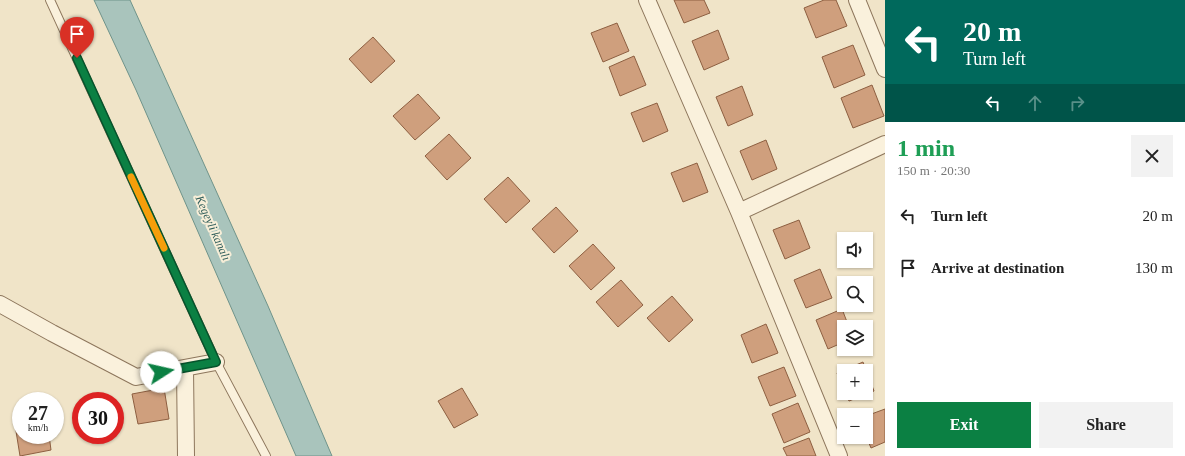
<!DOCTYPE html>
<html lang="en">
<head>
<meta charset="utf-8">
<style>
	:root { --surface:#fff; --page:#f2f2f2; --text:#222; --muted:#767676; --accent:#0b8043 }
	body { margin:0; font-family:Georgia,serif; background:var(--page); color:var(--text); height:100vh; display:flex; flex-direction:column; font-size:15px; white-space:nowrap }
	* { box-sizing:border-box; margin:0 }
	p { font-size:13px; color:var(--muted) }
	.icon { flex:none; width:22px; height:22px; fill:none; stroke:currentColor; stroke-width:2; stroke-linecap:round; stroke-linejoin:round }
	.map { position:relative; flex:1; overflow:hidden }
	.sheet { display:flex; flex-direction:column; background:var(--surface); width:300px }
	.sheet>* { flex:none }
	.guide { background:#00695c; color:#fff; overflow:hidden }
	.controls { position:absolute; left:837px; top:232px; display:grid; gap:8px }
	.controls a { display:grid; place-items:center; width:36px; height:36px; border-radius:0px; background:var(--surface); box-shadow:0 1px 3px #0004; font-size:20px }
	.speed { position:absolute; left:12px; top:392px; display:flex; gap:8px; font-size:20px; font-weight:700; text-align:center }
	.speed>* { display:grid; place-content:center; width:52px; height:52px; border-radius:50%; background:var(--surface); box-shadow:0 1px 3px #0004; line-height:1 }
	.speed small { font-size:10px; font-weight:400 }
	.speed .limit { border:6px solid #d22; background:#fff; color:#111 }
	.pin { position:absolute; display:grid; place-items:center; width:34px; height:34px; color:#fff; margin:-41px -17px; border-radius:50% 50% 50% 0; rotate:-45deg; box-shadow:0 0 4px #0007 }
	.pin .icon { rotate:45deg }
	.me { position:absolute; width:44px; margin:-22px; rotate:80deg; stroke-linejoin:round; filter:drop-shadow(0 0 3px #0008) }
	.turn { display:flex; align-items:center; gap:14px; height:84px; padding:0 12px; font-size:18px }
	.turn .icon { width:52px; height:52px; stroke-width:2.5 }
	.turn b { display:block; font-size:28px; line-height:34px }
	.lanes { display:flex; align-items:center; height:38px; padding:0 12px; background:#0003; justify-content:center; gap:20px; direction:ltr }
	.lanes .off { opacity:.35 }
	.round { display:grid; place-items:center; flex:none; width:42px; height:42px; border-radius:0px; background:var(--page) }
	.overview { display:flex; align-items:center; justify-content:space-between; height:68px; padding:0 12px }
	h1 { font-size:24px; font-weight:700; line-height:30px; color:#1e9e55 }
	.primary-button { display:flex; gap:8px; margin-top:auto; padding:8px 12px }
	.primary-button a { flex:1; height:46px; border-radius:0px; background:var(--accent); color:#fff; font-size:16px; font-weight:700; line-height:46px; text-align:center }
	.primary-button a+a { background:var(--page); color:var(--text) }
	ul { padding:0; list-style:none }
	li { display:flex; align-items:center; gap:12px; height:52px; padding:0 12px }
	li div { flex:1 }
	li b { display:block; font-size:15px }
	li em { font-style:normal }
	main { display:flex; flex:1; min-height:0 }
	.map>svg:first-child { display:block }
</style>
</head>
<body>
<main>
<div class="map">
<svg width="885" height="456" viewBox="0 0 885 456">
	<rect width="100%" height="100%" fill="#f0e4c8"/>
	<path fill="#a9c4bc" stroke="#6f938a" d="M 94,0 L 130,0 L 268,306 L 332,456 L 296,456 L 136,90 Z"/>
	<path fill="#cf9f7d" stroke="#8d5f41" d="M 674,0 L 704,0 L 710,13 L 684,23 Z
		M 824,0 L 836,0 L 847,26 L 816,38 L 804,8 Z
		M 617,23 L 629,51 L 603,62 L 591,33 Z
		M 718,30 L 729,59 L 704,70 L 692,41 Z
		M 373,37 L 395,61 L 371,83 L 349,59 Z
		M 853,45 L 865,75 L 834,88 L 822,57 Z
		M 634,56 L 646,85 L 620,96 L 609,67 Z
		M 872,85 L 884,116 L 853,128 L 841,98 Z
		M 742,86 L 753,115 L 728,126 L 716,97 Z
		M 418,94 L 440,118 L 415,140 L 393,116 Z
		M 657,103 L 668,131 L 643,142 L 631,113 Z
		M 449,134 L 471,158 L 447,180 L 425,156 Z
		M 766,140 L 777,169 L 752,180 L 740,151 Z
		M 697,163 L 708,192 L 683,202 L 671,173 Z
		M 508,177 L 530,201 L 506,223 L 484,199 Z
		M 556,207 L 578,231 L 554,253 L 532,229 Z
		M 799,220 L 810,248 L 785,259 L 773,230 Z
		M 593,244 L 615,268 L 591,290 L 569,266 Z
		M 820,269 L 832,298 L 806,308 L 794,280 Z
		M 621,280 L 643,305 L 618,327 L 596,302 Z
		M 672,296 L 693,320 L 669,342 L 647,318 Z
		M 842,309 L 849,327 L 844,327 L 844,342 L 828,349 L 816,320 Z
		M 766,324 L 778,353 L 752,363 L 741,335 Z
		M 863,362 L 874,391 L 849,401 L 845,393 L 866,393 L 866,371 L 844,371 L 844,390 L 837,373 Z
		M 784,367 L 796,396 L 770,406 L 758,377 Z
		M 164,388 L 169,419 L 138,424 L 132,394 Z
		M 462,388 L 478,415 L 454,428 L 438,401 Z
		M 798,403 L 810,432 L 784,443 L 772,414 Z
		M 885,409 L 885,442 L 871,448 L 866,436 L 866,416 Z
		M 21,424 L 21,435 L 49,435 L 51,450 L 20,456 L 15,425 Z
		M 809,438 L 816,456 L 787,456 L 783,448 Z"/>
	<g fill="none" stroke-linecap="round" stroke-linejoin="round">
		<g stroke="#8d765c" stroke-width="10">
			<path id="service" d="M 50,0 L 216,362 L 266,456"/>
		</g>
		<g stroke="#8d765c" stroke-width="18">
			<path id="minor" d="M 647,0 L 739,212 L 839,456
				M 857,0 L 885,69
				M 739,212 L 885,144
				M 0,304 L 52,333 L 136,377 L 216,362
				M 185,368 L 186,456"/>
		</g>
		<use href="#service" stroke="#faf1dc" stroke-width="8"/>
		<use href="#minor" stroke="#faf1dc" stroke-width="16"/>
	</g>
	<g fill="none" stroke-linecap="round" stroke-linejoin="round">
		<g stroke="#07532c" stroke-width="10">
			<path id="route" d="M 77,58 L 216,362 L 161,372"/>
		</g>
		<use href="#route" stroke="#0b8043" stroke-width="7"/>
		<path stroke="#f59e0b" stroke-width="7" d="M 131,177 L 164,248"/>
	</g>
	<g text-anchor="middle" stroke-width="4" stroke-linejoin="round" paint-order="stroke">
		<g font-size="12" font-style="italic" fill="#2f5d5a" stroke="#f7eed8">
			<text transform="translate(213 228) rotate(66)" y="4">Kegeyli kanalı</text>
		</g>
	</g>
</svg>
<div class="controls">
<a><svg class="icon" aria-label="sound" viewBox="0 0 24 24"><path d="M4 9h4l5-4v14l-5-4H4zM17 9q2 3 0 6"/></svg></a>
<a><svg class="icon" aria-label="search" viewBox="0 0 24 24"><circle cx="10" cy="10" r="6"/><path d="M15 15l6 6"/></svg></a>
<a><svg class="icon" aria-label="layers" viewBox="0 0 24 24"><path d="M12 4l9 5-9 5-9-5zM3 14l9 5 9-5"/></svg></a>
<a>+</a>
<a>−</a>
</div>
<div class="speed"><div>27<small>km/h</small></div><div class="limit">30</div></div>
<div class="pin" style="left:77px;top:58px;background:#d93025"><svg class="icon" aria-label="arrive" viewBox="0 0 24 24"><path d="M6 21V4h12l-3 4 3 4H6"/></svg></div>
<svg class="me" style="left:161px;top:372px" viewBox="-20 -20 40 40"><circle r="19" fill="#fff"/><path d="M0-13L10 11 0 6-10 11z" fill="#0b8043"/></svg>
</div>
<section class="sheet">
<div class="guide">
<div class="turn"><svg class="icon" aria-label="left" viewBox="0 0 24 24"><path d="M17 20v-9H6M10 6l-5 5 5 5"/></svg><div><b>20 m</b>Turn left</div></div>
<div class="lanes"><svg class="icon" aria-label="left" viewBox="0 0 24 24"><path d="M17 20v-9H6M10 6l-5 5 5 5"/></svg><svg class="icon off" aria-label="ahead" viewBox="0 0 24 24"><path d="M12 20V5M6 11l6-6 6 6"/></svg><svg class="icon off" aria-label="right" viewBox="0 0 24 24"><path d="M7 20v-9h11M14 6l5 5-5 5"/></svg></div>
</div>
<div class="overview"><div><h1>1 min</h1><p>150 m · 20:30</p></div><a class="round"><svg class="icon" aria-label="close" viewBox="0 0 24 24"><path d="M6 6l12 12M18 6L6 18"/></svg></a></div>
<ul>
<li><svg class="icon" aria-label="left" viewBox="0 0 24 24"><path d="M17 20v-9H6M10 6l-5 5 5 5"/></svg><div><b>Turn left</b></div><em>20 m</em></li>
<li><svg class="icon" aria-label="arrive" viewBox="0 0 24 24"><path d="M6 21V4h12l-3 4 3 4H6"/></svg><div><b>Arrive at destination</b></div><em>130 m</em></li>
</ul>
<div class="primary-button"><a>Exit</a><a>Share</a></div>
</section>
</main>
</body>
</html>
